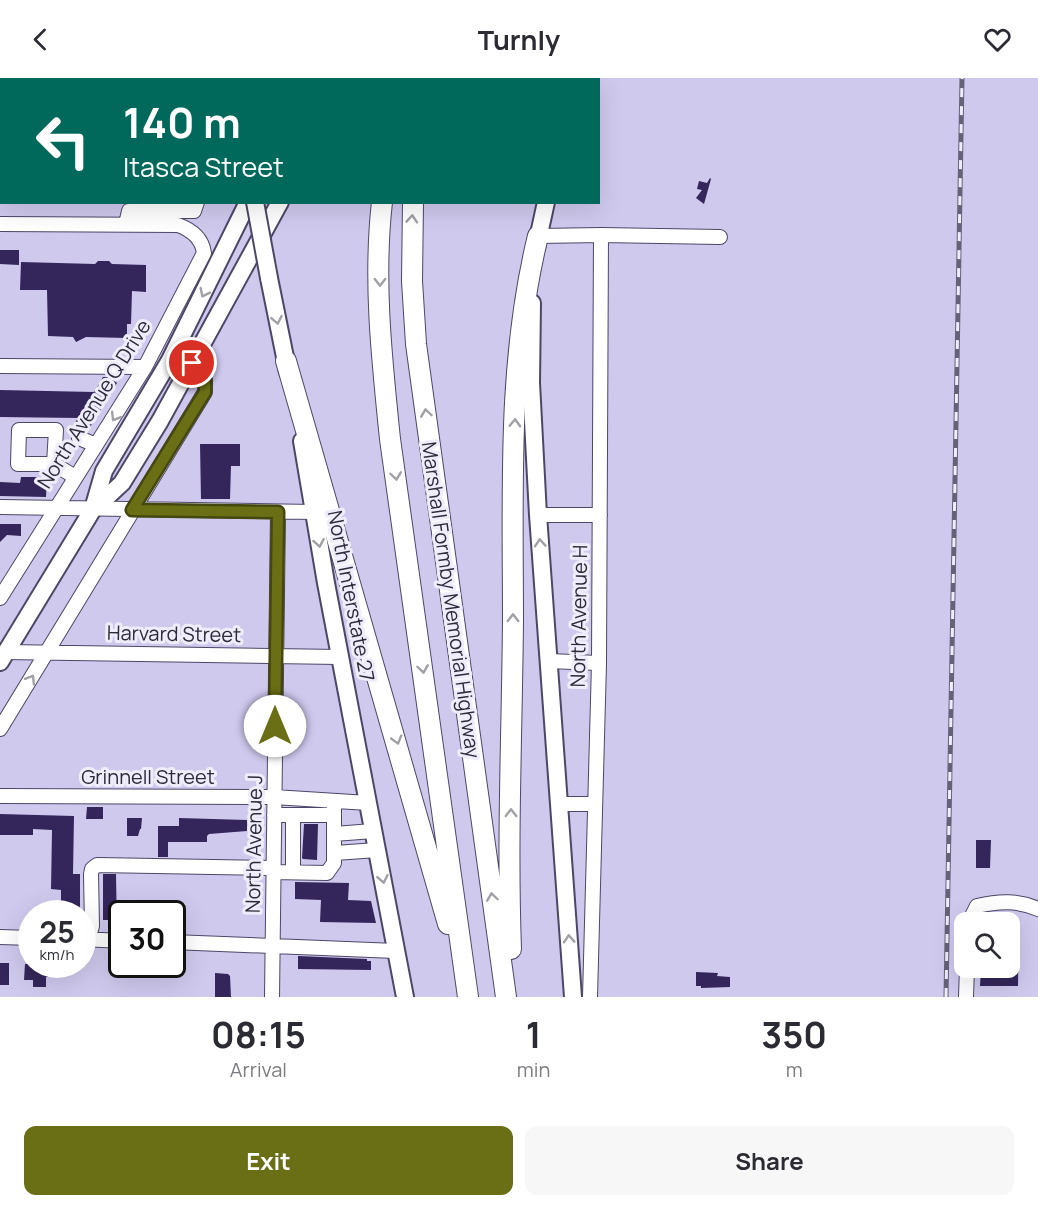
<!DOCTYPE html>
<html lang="en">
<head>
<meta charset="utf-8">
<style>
	:root { --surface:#fff; --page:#f7f7f7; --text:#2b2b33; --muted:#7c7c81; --accent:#6a6f15 }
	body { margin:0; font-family:Manrope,sans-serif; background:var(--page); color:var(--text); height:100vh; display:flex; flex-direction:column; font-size:22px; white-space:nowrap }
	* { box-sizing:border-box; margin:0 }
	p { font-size:20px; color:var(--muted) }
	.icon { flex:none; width:33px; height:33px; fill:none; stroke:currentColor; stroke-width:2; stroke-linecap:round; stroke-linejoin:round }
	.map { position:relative; height:919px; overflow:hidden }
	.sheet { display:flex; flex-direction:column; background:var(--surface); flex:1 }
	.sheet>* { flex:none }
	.hud { position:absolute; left:0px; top:0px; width:600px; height:126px; box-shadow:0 6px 24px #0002; background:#00695c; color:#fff; overflow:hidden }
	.controls { position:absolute; left:954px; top:834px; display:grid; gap:12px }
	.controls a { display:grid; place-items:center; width:66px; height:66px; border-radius:12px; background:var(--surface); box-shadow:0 6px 24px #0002; font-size:30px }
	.speed { position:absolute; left:18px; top:822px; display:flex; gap:12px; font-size:30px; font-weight:700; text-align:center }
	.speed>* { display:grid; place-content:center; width:78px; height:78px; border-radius:50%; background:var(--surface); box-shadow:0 6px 24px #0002; line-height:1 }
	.speed small { font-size:15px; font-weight:400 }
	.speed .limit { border:3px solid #111; border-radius:9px; background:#fff; color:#111 }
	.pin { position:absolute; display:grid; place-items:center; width:51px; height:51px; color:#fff; margin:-26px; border:3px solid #fff; border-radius:50%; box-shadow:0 2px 6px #0007 }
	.me { position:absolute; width:66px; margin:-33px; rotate:0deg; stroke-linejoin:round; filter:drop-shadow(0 0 4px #0008) }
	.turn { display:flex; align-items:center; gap:21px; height:126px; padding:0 24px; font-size:27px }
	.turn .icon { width:78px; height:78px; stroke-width:2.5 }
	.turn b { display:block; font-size:42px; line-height:51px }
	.eta { display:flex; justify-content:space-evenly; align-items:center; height:102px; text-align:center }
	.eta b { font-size:36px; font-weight:700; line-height:42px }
	.primary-button { display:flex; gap:12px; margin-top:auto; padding:12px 24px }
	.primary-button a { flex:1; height:69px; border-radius:12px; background:var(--accent); color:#fff; font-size:24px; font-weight:700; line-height:69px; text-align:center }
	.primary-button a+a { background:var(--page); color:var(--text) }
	header { display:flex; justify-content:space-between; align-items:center; height:78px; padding:0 24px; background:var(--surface); font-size:27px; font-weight:700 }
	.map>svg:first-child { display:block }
</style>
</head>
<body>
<header><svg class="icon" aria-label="back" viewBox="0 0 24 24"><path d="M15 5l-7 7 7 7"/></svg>Turnly<svg class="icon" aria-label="heart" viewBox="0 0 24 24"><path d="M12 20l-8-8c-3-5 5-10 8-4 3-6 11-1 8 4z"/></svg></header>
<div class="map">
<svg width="1038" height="919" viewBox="0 0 1038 919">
	<rect width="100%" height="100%" fill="#cfc9ee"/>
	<path fill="#34265b" d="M 710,100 L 711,101 L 704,126 L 696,120 L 702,112 L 697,111 L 699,103 L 707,105 Z
		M 0,172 L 19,172 L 19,187 L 0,186 Z
		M 98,183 L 109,183 L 112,186 L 146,187 L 146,214 L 132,213 L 131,246 L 127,246 L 127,260 L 86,259 L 76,264 L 73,259 L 48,258 L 47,212 L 20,212 L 21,184 L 95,186 Z
		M 103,299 L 115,299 L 113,302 L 117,305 L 87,354 L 78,351 L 71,356 L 69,354 L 78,340 L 0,339 L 0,312 L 94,314 Z
		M 200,366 L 240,366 L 240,388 L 231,388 L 230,421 L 201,421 Z
		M 21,399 L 47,399 L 46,419 L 0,418 L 0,404 L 20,405 Z
		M 0,446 L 21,446 L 21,458 L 7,457 L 0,464 Z
		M 87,729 L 103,729 L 103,741 L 86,741 Z
		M 0,736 L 74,738 L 73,796 L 80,796 L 80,830 L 61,830 L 61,812 L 51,811 L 52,752 L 33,751 L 33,757 L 0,757 Z
		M 127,740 L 142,740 L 141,751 L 140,751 L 138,758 L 127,758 Z
		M 179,740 L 247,742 L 247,753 L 209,756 L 207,758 L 207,764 L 168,764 L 168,779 L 158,779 L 158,748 L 179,748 Z
		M 304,746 L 318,746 L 317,782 L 303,781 L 302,780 Z
		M 976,762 L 991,762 L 990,790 L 976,790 Z
		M 103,796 L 116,796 L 117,854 L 109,853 L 109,842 L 103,842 Z
		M 295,804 L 349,805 L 348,822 L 371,823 L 376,845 L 320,844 L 321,822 L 295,821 Z
		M 1010,843 L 1019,844 L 1018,908 L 980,908 L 981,890 L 1010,890 Z
		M 298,878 L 367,881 L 367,883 L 371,883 L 371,892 L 298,891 Z
		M 0,885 L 9,885 L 9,907 L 0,907 Z
		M 25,886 L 49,886 L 49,899 L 46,899 L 46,909 L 33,909 L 33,902 L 24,902 Z
		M 696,894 L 718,895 L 717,898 L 730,899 L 730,909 L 701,910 L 701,908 L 696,908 Z
		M 215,895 L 228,896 L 230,898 L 231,919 L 215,919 Z"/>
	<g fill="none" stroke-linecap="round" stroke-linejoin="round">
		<g stroke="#4d4767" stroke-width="16">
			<path id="minor" d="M 187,0 L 187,2
				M 0,146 L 178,147 C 192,152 202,160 204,175 L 145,289 L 0,520
				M 126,146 L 129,133 L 194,133 L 197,124
				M 538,158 L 601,157 L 720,159
				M 0,288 L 145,289
				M 79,360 L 96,367
				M 54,386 L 18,386 L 19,352 L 56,352 L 54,386 L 75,399
				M 0,429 L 313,434
				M 538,437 L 600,437
				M 6,574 L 340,579
				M 548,583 L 599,585
				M 0,651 L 205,314 L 205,302 L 192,285
				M 0,718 L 274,719 L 368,725
				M 560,726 L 595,726
				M 274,737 L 334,737
				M 334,756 L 373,753
				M 335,775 L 377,772
				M 273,794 L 327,795 L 334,785 L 334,723
				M 293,794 L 293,737
				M 969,844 L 977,828 C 999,823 1017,822 1038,831
				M 0,859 L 32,860
				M 82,861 L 122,863
				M 88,862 L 92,848 L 91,796 L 92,791 L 97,787 L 274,790
				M 172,864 L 396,873
				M 272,919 L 278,434
				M 590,919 L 599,585 L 601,157
				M 966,919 L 967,890"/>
		</g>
		<g stroke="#4d4767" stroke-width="20">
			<path id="major" d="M 244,2 L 244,0
				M 303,2 L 304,0
				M 576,2 L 577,0
				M 536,170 L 546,124
				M 269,200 L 288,294
				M 532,225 L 531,305 L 538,437 L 573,919
				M 302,363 L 326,505 L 405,919
				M 94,431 L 122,405 L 160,343 L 280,124
				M 0,584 L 93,431 L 104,393 L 170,282 L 248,124"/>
		</g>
		<g stroke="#4d4767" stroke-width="22">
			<path id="highway" d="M 402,2 L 403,0
				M 428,2 L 428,0
				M 382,124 C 373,203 382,283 390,361 L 468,919
				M 413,124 L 412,203 L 416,266 L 506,919
				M 286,283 L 448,846
				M 511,871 C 507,762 512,653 513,543 C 513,415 507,284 538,158"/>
		</g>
		<use href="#minor" stroke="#fff" stroke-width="14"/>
		<use href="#major" stroke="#fff" stroke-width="16"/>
		<use href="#highway" stroke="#fff" stroke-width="20"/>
		<g stroke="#656278" stroke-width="5">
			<path id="rail" d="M 946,919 L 962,0"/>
		</g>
		<use href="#rail" stroke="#efedfc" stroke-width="3" stroke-dasharray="9" stroke-linecap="butt"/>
		<g stroke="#4d4767" stroke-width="20" stroke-linecap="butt">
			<path id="major-bridge" d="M 255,124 L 269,200"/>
		</g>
		<use href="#major-bridge" stroke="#fff" stroke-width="16"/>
	</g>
	<defs><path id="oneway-chevron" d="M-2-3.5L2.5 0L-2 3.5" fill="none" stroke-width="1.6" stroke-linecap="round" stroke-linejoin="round" transform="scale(1.5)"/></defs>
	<g stroke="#a0a0a6">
		<use href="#oneway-chevron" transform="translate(412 141) rotate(-86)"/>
		<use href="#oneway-chevron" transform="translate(380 204) rotate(90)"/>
		<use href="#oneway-chevron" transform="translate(204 215) rotate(117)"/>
		<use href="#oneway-chevron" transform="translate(277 242) rotate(79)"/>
		<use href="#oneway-chevron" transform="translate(426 335) rotate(-98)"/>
		<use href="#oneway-chevron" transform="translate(115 339) rotate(122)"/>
		<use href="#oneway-chevron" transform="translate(515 345) rotate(-88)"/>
		<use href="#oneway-chevron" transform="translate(396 398) rotate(82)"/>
		<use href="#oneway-chevron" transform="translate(319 465) rotate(80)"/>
		<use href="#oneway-chevron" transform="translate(540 465) rotate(-94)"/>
		<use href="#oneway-chevron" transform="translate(513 540) rotate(-90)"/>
		<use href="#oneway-chevron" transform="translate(423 591) rotate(82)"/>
		<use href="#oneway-chevron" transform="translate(31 601) rotate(-58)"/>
		<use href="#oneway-chevron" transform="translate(397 662) rotate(74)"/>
		<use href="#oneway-chevron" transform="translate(511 735) rotate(-90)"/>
		<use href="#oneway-chevron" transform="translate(383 801) rotate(79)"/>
		<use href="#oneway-chevron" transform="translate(492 819) rotate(-98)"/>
		<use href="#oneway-chevron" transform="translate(569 861) rotate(-94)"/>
	</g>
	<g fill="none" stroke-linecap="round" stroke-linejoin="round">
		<g stroke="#45480e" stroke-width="15">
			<path id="route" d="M 192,285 L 205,302 L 205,314 L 132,432 L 278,434 L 275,648"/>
		</g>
		<use href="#route" stroke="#6a6f15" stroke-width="10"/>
	</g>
	<g text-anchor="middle" stroke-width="6" stroke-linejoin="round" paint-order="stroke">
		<g font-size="20" fill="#2d2b39" stroke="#efedfc">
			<text transform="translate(94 326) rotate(-58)" y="7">North Avenue Q Drive</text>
			<text transform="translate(351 518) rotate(79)" y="7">North Interstate 27</text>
			<text transform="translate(451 522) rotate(82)" y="7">Marshall Formby Memorial Highway</text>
			<text transform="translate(579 538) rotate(-89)" y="7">North Avenue H</text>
			<text transform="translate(174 556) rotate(1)" y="7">Harvard Street</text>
			<text x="148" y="706">Grinnell Street</text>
			<text transform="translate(254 766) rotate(-89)" y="7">North Avenue J</text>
		</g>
	</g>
</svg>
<div class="controls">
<a><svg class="icon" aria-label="search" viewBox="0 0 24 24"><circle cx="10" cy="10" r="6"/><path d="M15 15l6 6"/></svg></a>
</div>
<div class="speed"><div>25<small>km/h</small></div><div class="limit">30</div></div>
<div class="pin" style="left:192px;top:285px;background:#d93025"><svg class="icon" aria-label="arrive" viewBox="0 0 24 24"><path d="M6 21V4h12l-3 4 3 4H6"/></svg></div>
<svg class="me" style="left:275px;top:648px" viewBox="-20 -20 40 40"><circle r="19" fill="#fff"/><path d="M0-13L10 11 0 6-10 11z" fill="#6a6f15"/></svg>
<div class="hud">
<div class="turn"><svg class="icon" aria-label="left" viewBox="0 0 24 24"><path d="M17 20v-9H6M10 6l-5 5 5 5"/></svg><div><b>140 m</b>Itasca Street</div></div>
</div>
</div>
<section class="sheet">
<div class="eta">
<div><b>08:15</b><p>Arrival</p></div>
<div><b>1</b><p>min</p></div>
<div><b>350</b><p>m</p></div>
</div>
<div class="primary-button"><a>Exit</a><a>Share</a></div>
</section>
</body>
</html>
